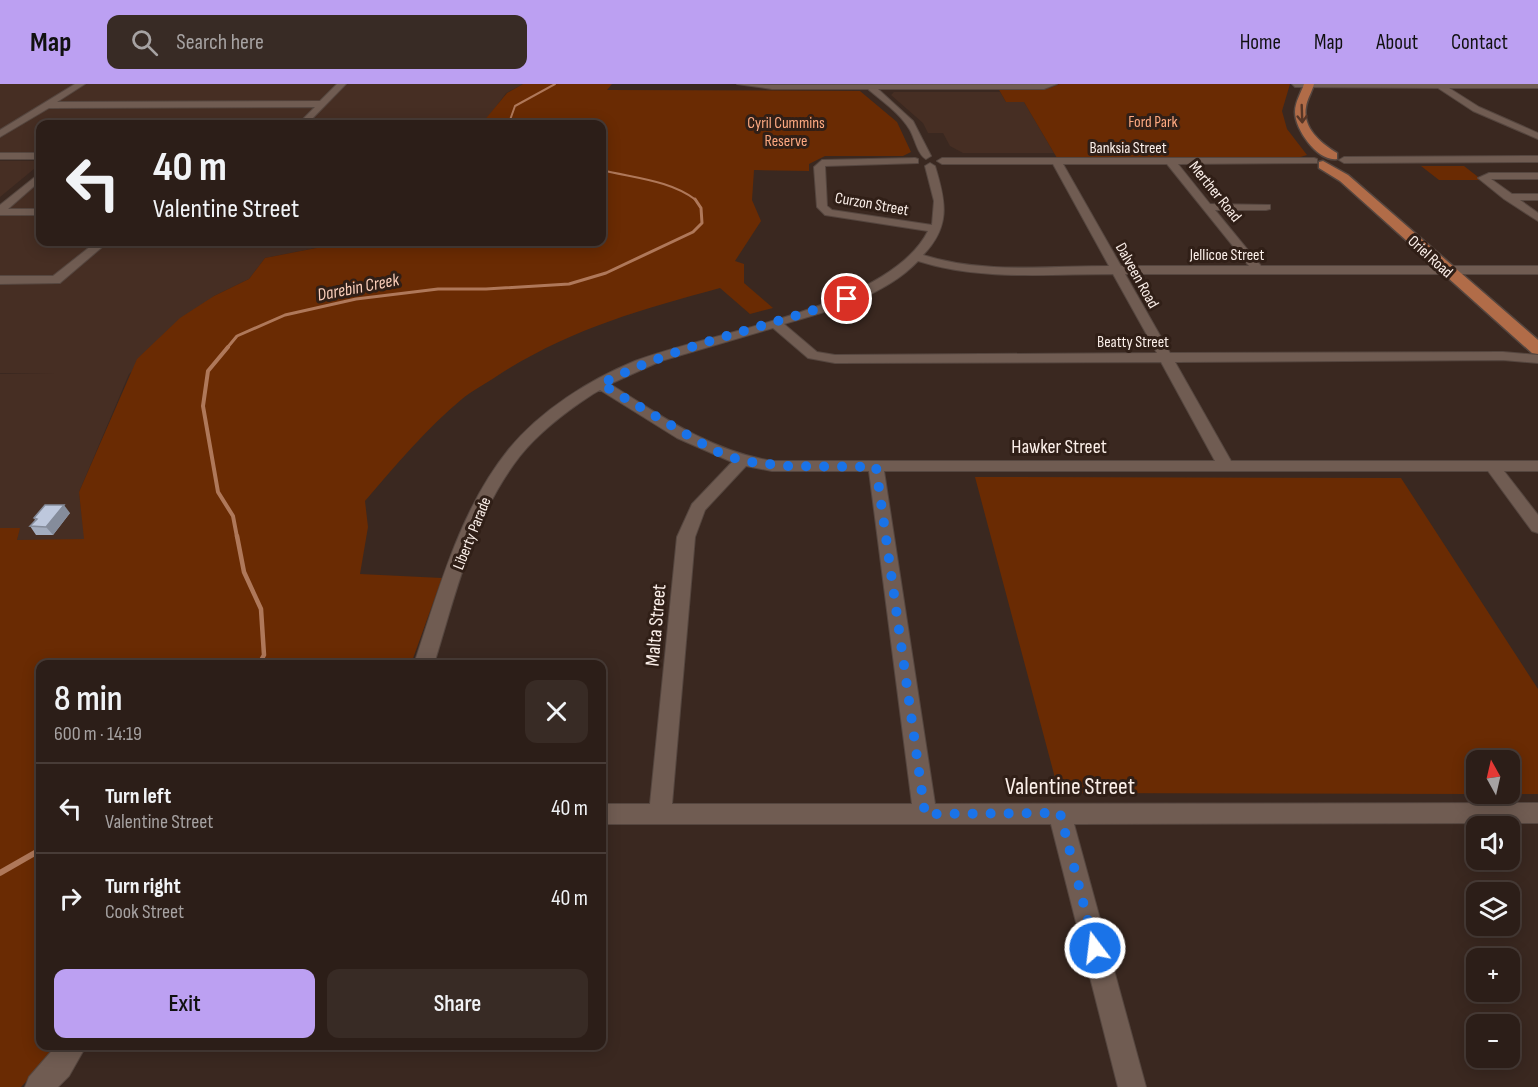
<!DOCTYPE html>
<html lang="en">
<head>
<meta charset="utf-8">
<style>
	:root { --surface:#2c1e18; --page:#382b25; --text:#f1f3f6; --muted:#a6a2a2; --line:#483c37; --accent:#bca0f2 }
	body { margin:0; font-family:"Sofia Sans Condensed",sans-serif; background:var(--page); color:var(--text); height:100vh; display:flex; flex-direction:column; font-size:22px; white-space:nowrap }
	* { box-sizing:border-box; margin:0 }
	p { font-size:20px; color:var(--muted) }
	.icon { flex:none; width:33px; height:33px; fill:none; stroke:currentColor; stroke-width:2; stroke-linecap:round; stroke-linejoin:round }
	.map { position:relative; flex:1; overflow:hidden }
	.sheet { position:absolute; left:36px; top:576px; width:570px; height:390px; display:flex; flex-direction:column; background:var(--surface); border-radius:12px; box-shadow:0 3px 15px #0003,0 0 0 2px var(--line) }
	.sheet>* { flex:none }
	.guide { position:absolute; left:36px; top:36px; width:570px; height:126px; border-radius:12px; box-shadow:0 3px 15px #0003,0 0 0 2px var(--line); background:#2c1e18; color:var(--text); overflow:hidden }
	.needle { width:39px; rotate:352deg }
	.buttons { position:absolute; left:1466px; top:666px; display:grid; gap:12px }
	.buttons a { display:grid; place-items:center; width:54px; height:54px; border-radius:12px; background:var(--surface); box-shadow:0 3px 15px #0003,0 0 0 2px var(--line); font-size:30px }
	.pin { position:absolute; display:grid; place-items:center; width:51px; height:51px; color:#fff; margin:-26px; border:3px solid #fff; border-radius:50%; box-shadow:0 2px 6px #0007 }
	.me { position:absolute; width:66px; margin:-33px; rotate:345deg; stroke-linejoin:round; filter:drop-shadow(0 0 4px #0008) }
	.turn { display:flex; align-items:center; gap:21px; height:126px; padding:0 18px; font-size:27px }
	.turn .icon { width:78px; height:78px; stroke-width:2.5 }
	.turn b { display:block; font-size:42px; line-height:51px }
	.round { display:grid; place-items:center; flex:none; width:63px; height:63px; border-radius:12px; background:var(--page) }
	.headline { display:flex; align-items:center; justify-content:space-between; height:102px; padding:0 18px }
	h1 { font-size:36px; font-weight:600; line-height:45px }
	.button { display:flex; gap:12px; margin-top:auto; padding:12px 18px }
	.button a { flex:1; height:69px; border-radius:12px; background:var(--accent); color:#111; font-size:24px; font-weight:600; line-height:69px; text-align:center }
	.button a+a { background:var(--page); color:var(--text) }
	ul { padding:0; list-style:none }
	li { display:flex; align-items:center; gap:18px; height:90px; padding:0 18px; border-top:2px solid var(--line) }
	li div { flex:1 }
	li b { display:block; font-size:22px }
	li em { font-style:normal }
	header { display:flex; align-items:center; gap:36px; box-sizing:border-box; height:84px; padding:0 30px; background:var(--accent); color:#111 }
	header strong { font-size:28px }
	nav { display:flex; gap:33px; margin-inline-start:auto; font-size:21px }
	.search { width:420px; height:54px; background:var(--page); display:flex; align-items:center; gap:15px; box-sizing:border-box; padding:0 21px; border-radius:12px; color:var(--muted); font-size:22px }
	.map>svg:first-child { display:block }
</style>
</head>
<body>
<header>
<strong>Map</strong>
<div class="search"><svg class="icon" aria-label="search" viewBox="0 0 24 24"><circle cx="10" cy="10" r="6"/><path d="M15 15l6 6"/></svg>Search here</div>
<nav><a>Home</a><a>Map</a><a>About</a><a>Contact</a></nav>
</header>
<div class="map">
<svg width="1538" height="1003" viewBox="0 0 1538 1003">
	<rect width="100%" height="100%" fill="#3a2820"/>
	<path fill="#462e23" d="M 0,0 L 523,0 L 506,9 L 484,39 L 487,40 L 40,40 L 40,69 L 0,69 Z
		M 894,8 L 1000,8 L 1006,18 L 1024,18 L 1054,69 L 963,69 L 950,62 L 943,49 L 928,49 L 923,39 L 891,11 Z
		M 0,77 L 40,77 L 40,80 L 0,113 Z
		M 40,96 L 40,158 L 347,158 L 265,174 L 249,195 L 214,212 L 129,290 L 79,408 L 85,456 L 17,456 L 19,444 L 0,444 L 0,290 L 54,290 L 0,289 L 0,132 Z"/>
	<path fill="#6a2b03" fill-rule="evenodd" d="M 523,0 L 612,0 L 607,6 L 860,7 L 897,38 L 911,68 L 903,72 L 825,72 L 809,80 L 809,87 L 754,86 L 752,116 L 761,137 L 735,177 L 744,180 L 744,199 L 773,224 L 750,230 L 720,204 C 639,226 568,246 497,292 C 485,300 473,306 462,315 C 426,345 396,381 365,417 L 368,443 L 360,490 L 442,494 L 411,580 L 40,580 L 40,962 L 56,962 L 47,976 L 21,1003 L 0,1003 L 0,444 L 20,444 L 17,456 L 84,455 L 79,408 L 137,275 L 180,234 L 214,212 L 249,195 L 265,174 L 347,158 L 602,158 L 602,40 L 487,40 L 483,38 L 507,9 Z
		M 1059,0 L 1290,0 L 1282,27 L 1287,45 L 1307,71 L 1297,74 L 1057,74 L 1024,18 L 1006,18 L 998,4 L 1050,4 Z
		M 1421,82 L 1464,82 L 1482,96 L 1439,96 Z
		M 975,393 L 1401,394 L 1538,605 L 1538,710 L 1059,709 ZM 1476,676 L 1509,676 L 1509,710 L 1476,710 Z"/>
	<g fill="none" stroke-linecap="round" stroke-linejoin="round">
		<path stroke="#af785a" stroke-width="2" d="M 514,40 L 510,36 L 515,22 L 555,0
			M 602,86 C 633,94 670,96 696,116"/>
		<path stroke="#af785a" stroke-width="3" d="M 227,264 L 237,252 L 285,231 L 356,215 L 438,205 L 486,205 L 569,200 L 606,189 L 693,148 L 702,139 L 701,124 L 695,115"/>
		<path stroke="#af785a" stroke-width="4" d="M 228,263 L 208,287 L 203,322 L 218,408 L 233,432 L 237,453"/>
		<path stroke="#af785a" stroke-width="4.5" d="M 237,452 L 244,488 L 261,525 L 264,571 L 259,580"/>
		<path stroke="#af785a" stroke-width="6" d="M 0,789 L 40,766"/>
		<g stroke="#55463f" stroke-width="2">
			<path id="minor" d="M 75,0 L 85,0 L 57,18 L 320,17 L 337,0 L 346,0 L 307,40 L 298,40 L 315,23 L 49,24 L 0,53 L 0,46 Z
				M 737,0 L 772,1 L 1057,0 L 1044,5 L 878,5 L 913,37 L 931,72 L 926,75 C 918,71 915,55 910,46 C 900,29 883,18 868,5 L 772,5 Z
				M 1292,0 L 1538,0 L 1538,4 L 1449,4 L 1479,23 L 1538,49 L 1538,55 L 1473,27 L 1438,4 L 1295,3 Z
				M 0,69 L 40,69 L 40,75 L 0,75 Z
				M 1538,72 L 1538,78 L 1344,79 L 1339,76 L 1344,73 Z
				M 915,74 L 918,75 L 918,79 L 825,82 L 827,122 L 832,126 L 932,141 L 934,117 L 925,82 L 930,79 L 935,82 C 946,118 951,142 923,171 C 982,190 1048,182 1109,182 L 1053,80 L 942,80 L 937,77 L 942,74 L 1314,74 L 1317,75 L 1317,79 L 1178,80 L 1210,120 L 1270,121 L 1270,125 L 1266,126 L 1215,126 L 1261,182 L 1538,182 L 1538,190 L 1125,190 L 1170,269 L 1503,268 L 1538,271 L 1538,279 L 1503,276 L 1175,278 L 1231,377 L 1538,377 L 1538,387 L 1504,387 L 1538,431 L 1538,449 L 1532,447 L 1488,387 L 884,387 L 935,720 L 1538,719 L 1538,739 L 1074,740 L 1146,1003 L 1118,1003 L 1051,740 L 602,740 L 602,720 L 650,720 L 677,453 L 692,420 L 732,378 L 677,354 L 600,306 L 593,310 C 567,327 540,347 520,372 C 473,432 456,509 434,580 L 414,580 C 439,506 459,427 509,365 C 541,326 589,296 635,277 C 713,247 889,224 928,147 L 825,131 L 817,123 L 814,83 L 822,76 ZM 1063,80 L 1167,80 L 1249,182 L 1121,182 ZM 918,177 C 980,197 1049,190 1113,190 L 1157,269 L 835,271 L 817,268 L 784,240 C 829,227 885,212 918,177 ZM 773,244 L 808,274 L 835,279 L 1161,278 L 1215,377 L 772,377 C 711,367 661,332 610,300 L 661,277 ZM 746,382 L 772,387 L 869,387 L 912,720 L 672,720 L 695,453 L 705,426 Z
				M 40,89 L 40,97 L 8,125 L 40,125 L 40,131 L 0,131 L 0,121 Z
				M 1489,89 L 1538,89 L 1538,95 L 1491,95 L 1512,110 L 1538,110 L 1538,116 L 1520,116 L 1538,129 L 1538,137 L 1504,115 L 1478,94 Z
				M 96,158 L 108,158 L 60,199 L 0,200 L 0,192 L 53,192 Z
				M 56,962 L 86,962 L 69,992 L 58,1003 L 25,1003 L 29,993 Z"/>
		</g>
		<g stroke="#55463f" stroke-width="3">
			<path id="major" d="M 1304,0 L 1314,0 C 1312,8 1307,15 1306,23 C 1302,44 1322,60 1337,69 L 1337,75 C 1318,78 1295,46 1295,28 C 1295,18 1301,9 1304,0 Z
				M 1323,77 L 1348,91 L 1538,256 L 1538,270 L 1532,269 L 1340,97 L 1319,84 L 1319,78 Z"/>
		</g>
		<use href="#minor" fill="#705c52" fill-rule="evenodd"/>
		<use href="#major" fill="#b16c48" fill-rule="evenodd"/>
	</g>
	<path fill="#a3acbe" d="M 70,429 L 53,451 L 36,451 L 30,442 L 35,436 L 34,434 Z"/>
	<path fill="#858c9b" d="M 64,421 L 70,429 L 53,451 L 46,443 Z"/>
	<path fill="#bec8dd" stroke="#858c9b" stroke-width="1.5" d="M 45,421 L 64,421 L 46,443 L 30,442 L 37,435 L 34,434 Z"/>
	<defs><path id="oneway-shaft" d="M-6 0H5M1.5-3L5.5 0L1.5 3" fill="none" stroke-width="1.6" stroke-linecap="round" stroke-linejoin="round" transform="scale(1.5)"/></defs>
	<use stroke="#573626" href="#oneway-shaft" transform="translate(1302 30) rotate(88)"/>
	<g fill="none" stroke-linecap="round" stroke-linejoin="round">
		<path stroke="#1a73e8" stroke-width="10" stroke-dasharray="0 18" d="M 847,215 C 765,244 678,260 601,300 L 713,366 L 742,377 L 787,382 L 876,383 L 925,730 L 1060,729 L 1095,864"/>
	</g>
	<g text-anchor="middle" stroke-width="6" stroke-linejoin="round" paint-order="stroke">
		<g font-size="16" fill="#fca880" stroke="#301f17">
			<text x="1153" y="43">Ford Park</text>
			<text x="786" y="44">Cyril Cummins<tspan x="786" dy="18">Reserve</tspan></text>
		</g>
		<g font-size="16" fill="#fbefe9" stroke="#301f17">
			<text x="1128" y="69">Banksia Street</text>
			<text transform="translate(1216 107) rotate(51)" y="6">Merther Road</text>
			<text transform="translate(872 119) rotate(10)" y="6">Curzon Street</text>
			<text x="1227" y="176">Jellicoe Street</text>
			<text transform="translate(1431 172) rotate(42)" y="6">Oriel Road</text>
			<text transform="translate(1138 191) rotate(61)" y="6">Dalveen Road</text>
			<text x="1133" y="263">Beatty Street</text>
			<text transform="translate(471 449) rotate(-68)" y="6">Liberty Parade</text>
		</g>
		<g font-size="18" font-style="italic" fill="#fbcfbb" stroke="#301f17">
			<text transform="translate(358 203) rotate(-11)" y="6">Darebin Creek</text>
		</g>
		<g font-size="20" fill="#fbefe9" stroke="#301f17">
			<text x="1059" y="369">Hawker Street</text>
			<text transform="translate(655 541) rotate(-85)" y="7">Malta Street</text>
		</g>
		<g font-size="24" fill="#fbefe9" stroke="#301f17">
			<text x="1070" y="710">Valentine Street</text>
		</g>
	</g>
</svg>
<div class="buttons">
<a><svg class="needle" viewBox="-14 -14 28 28"><path d="M0-13l5 13h-10z" fill="#e53935"/><path d="M0 13l5-13h-10z" fill="#a6a2a2"/></svg></a>
<a><svg class="icon" aria-label="sound" viewBox="0 0 24 24"><path d="M4 9h4l5-4v14l-5-4H4zM17 9q2 3 0 6"/></svg></a>
<a><svg class="icon" aria-label="layers" viewBox="0 0 24 24"><path d="M12 4l9 5-9 5-9-5zM3 14l9 5 9-5"/></svg></a>
<a>+</a>
<a>−</a>
</div>
<div class="pin" style="left:847px;top:215px;background:#d93025"><svg class="icon" aria-label="arrive" viewBox="0 0 24 24"><path d="M6 21V4h12l-3 4 3 4H6"/></svg></div>
<svg class="me" style="left:1095px;top:864px" viewBox="-20 -20 40 40"><circle r="17" fill="#1a73e8" stroke="#fff" stroke-width="3"/><path d="M0-11L8 9 0 5-8 9z" fill="#fff"/></svg>
<div class="guide">
<div class="turn"><svg class="icon" aria-label="left" viewBox="0 0 24 24"><path d="M17 20v-9H6M10 6l-5 5 5 5"/></svg><div><b>40 m</b>Valentine Street</div></div>
</div>
<section class="sheet">
<div class="headline"><div><h1>8 min</h1><p>600 m · 14:19</p></div><a class="round"><svg class="icon" aria-label="close" viewBox="0 0 24 24"><path d="M6 6l12 12M18 6L6 18"/></svg></a></div>
<ul>
<li><svg class="icon" aria-label="left" viewBox="0 0 24 24"><path d="M17 20v-9H6M10 6l-5 5 5 5"/></svg><div><b>Turn left</b><p>Valentine Street</p></div><em>40 m</em></li>
<li><svg class="icon" aria-label="right" viewBox="0 0 24 24"><path d="M7 20v-9h11M14 6l5 5-5 5"/></svg><div><b>Turn right</b><p>Cook Street</p></div><em>40 m</em></li>
</ul>
<div class="button"><a>Exit</a><a>Share</a></div>
</section>
</div>
</body>
</html>
